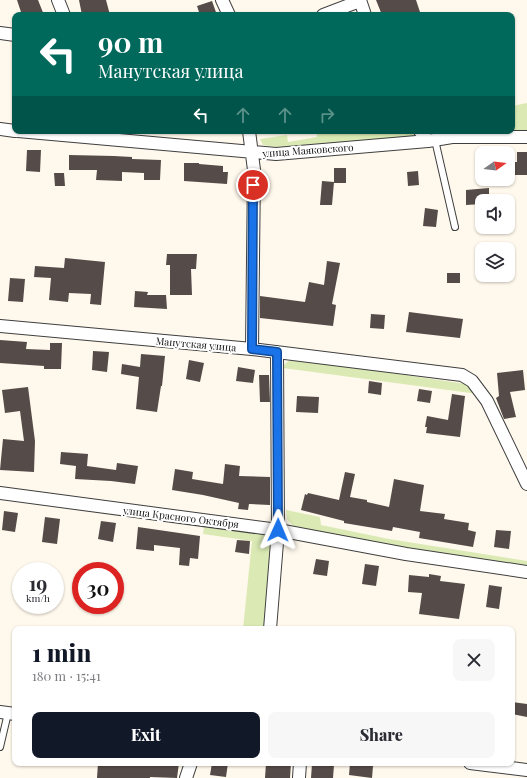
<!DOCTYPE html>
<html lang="en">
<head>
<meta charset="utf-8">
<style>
	:root { --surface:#fff; --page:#f7f7f7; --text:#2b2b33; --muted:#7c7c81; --accent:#111827 }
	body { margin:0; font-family:"Playfair Display",serif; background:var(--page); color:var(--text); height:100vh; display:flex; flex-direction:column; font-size:15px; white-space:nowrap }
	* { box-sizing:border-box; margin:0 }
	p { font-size:13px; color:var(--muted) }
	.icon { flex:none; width:22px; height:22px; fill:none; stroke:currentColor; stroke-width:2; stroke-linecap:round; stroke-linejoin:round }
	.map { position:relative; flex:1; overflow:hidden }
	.side { position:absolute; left:12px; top:626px; width:503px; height:140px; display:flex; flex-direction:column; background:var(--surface); border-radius:8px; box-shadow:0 1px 3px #0004 }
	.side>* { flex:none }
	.guide { position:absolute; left:12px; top:12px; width:503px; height:122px; border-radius:8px; box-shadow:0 1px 3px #0004; background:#00695c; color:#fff; overflow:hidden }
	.needle { width:26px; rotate:76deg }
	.fabs { position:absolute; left:475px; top:146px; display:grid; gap:8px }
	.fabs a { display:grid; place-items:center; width:40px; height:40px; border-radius:8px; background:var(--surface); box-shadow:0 1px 3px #0004; font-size:20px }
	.speed { position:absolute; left:12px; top:562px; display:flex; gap:8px; font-size:20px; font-weight:700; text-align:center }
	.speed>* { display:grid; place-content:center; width:52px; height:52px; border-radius:50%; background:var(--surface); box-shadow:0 1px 3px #0004; line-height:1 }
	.speed small { font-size:10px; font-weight:400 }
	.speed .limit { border:6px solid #d22; background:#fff; color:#111 }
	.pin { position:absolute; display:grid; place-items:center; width:34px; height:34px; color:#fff; margin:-17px; border:2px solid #fff; border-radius:50%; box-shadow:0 1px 4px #0007 }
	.me { position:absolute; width:44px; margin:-22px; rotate:1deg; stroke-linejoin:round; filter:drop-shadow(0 0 3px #0008) }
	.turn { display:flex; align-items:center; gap:14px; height:84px; padding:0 20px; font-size:18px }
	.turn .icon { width:52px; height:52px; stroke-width:2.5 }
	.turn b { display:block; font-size:28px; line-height:34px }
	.lanes { display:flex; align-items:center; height:38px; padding:0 20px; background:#0003; justify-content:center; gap:20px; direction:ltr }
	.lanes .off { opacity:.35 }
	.round { display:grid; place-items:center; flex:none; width:42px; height:42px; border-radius:8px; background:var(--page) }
	.summary { display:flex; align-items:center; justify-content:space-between; height:68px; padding:0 20px }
	h1 { font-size:24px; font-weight:800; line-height:30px; color:var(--accent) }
	.cta { display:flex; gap:8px; margin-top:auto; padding:8px 20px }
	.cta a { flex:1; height:46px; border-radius:8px; background:var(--accent); color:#fff; font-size:16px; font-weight:800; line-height:46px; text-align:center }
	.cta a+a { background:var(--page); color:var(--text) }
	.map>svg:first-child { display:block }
</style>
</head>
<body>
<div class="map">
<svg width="527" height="778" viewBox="0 0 527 778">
	<rect width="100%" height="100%" fill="#fff8ec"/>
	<path fill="#dbeab4" d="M 527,103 L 527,133 L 512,131 L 512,106 Z
		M 316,131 L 414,131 L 415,133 L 413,137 L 276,147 L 263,145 L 260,139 L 287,135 L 288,142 L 317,137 Z
		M 297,359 L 466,384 L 478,394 L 283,368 C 286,361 290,360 297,359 Z
		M 286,510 L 320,517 L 321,525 L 389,539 L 527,561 L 527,568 L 296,530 L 287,519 Z
		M 204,527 L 270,535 L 273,540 L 267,629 L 243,629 L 252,541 L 203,534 Z"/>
	<path fill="#554b48" d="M 17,0 L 38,0 L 44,15 L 22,15 Z
		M 79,0 L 106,0 L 110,15 L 82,15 Z
		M 376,0 L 416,0 L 420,12 L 413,15 L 382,15 Z
		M 212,1 L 217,15 L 200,15 L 197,6 Z
		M 27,150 L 41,150 L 40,172 L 26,171 Z
		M 517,152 L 527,152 L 527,175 L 512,175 L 512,162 L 517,162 Z
		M 69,155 L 114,156 L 132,157 L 132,159 L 161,160 L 160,180 L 144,180 L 144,173 L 122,172 L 122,181 L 96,180 L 97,170 L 69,170 Z
		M 184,163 L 199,163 L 199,164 L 223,166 L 223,172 L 228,172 L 227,184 L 184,181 Z
		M 334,168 L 346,168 L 346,183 L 334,183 Z
		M 418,171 L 419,185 L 408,186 L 407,172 Z
		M 54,173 L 64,173 L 65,186 L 55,186 Z
		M 322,181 L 334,182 L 332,205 L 320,205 Z
		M 489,188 L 489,201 L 482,201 L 482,204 L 466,205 L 466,190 Z
		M 425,208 L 438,210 L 436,227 L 423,226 Z
		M 167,254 L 197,254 L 196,269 L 191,269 L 192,295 L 170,295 L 170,265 L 166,265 Z
		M 65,258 L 105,262 L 101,305 L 90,304 L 91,294 L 69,293 L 68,302 L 49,300 L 51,278 L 34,277 L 35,266 L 64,268 Z
		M 327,261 L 340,263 L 332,304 L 336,305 L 333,326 L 260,318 L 260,296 L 305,302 L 309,282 L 324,285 Z
		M 447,273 L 460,273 L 460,283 L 447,283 Z
		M 10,278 L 25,279 L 23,302 L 8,301 Z
		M 135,291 L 148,292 L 147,295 L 166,295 L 167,309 L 134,307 Z
		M 409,312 L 463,319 L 460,338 L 406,332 Z
		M 371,314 L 385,315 L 384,329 L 370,328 Z
		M 0,340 L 27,342 L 26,349 L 50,350 L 50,343 L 62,343 L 61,369 L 44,369 L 44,366 L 0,363 Z
		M 93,351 L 109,352 L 107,372 L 92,370 Z
		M 141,354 L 165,356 L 162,386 L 161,386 L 157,412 L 136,409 L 139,377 L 121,374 L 122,364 L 140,367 Z
		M 189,360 L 204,363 L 200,382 L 186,379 Z
		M 238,367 L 255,370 L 253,383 L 236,381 Z
		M 523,370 L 525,390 L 510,392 L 516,417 L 504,419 L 496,398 L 499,396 L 497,373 Z
		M 259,375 L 269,375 L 270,402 L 260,402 Z
		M 369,381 L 382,383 L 381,395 L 368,393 Z
		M 28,387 L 35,441 L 34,472 L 0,470 L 3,439 L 24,441 L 20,411 L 5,413 L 2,390 Z
		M 419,389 L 432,391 L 430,403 L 417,401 Z
		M 452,394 L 465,396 L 460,437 L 426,433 L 427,427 L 425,427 L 427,416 L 448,420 Z
		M 297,396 L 319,397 L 318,413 L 296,412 Z
		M 61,452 L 88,454 L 87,466 L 116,470 L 117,463 L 138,466 L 135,484 L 111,481 L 75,479 L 76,466 L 60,464 Z
		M 225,464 L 240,466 L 239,476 L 270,477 L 270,505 L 249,504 L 248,510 L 238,509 L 239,503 L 203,495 L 172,490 L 175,469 L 193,472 L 192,479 L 223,484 Z
		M 345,472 L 355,474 L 350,497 L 367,500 L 367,502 L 389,507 L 394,479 L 424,485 L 420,511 L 445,514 L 444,519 L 469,523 L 468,530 L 476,532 L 473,547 L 419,538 L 420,532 L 393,527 L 392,531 L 344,523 L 344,521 L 301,510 L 305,494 L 307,495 L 308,493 L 339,500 Z
		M 4,511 L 18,513 L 15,532 L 2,530 Z
		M 45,517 L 60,519 L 57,544 L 42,542 Z
		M 101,521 L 116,523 L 113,542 L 98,539 Z
		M 138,527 L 200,536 L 198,559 L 190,558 L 189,566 L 179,565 L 180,548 L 154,545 L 154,551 L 136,549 Z
		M 496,530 L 511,531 L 509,549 L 494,547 Z
		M 237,540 L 250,541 L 249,554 L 235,552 Z
		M 316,559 L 329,561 L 327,576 L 313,574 Z
		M 365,564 L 379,566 L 376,586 L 362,584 Z
		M 429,574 L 441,576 L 440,581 L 465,584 L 459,619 L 419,614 L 422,593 L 408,592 L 409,575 L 429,577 Z
		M 489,585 L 502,587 L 499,609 L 486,607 Z
		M 512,702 L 527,704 L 527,717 L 512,714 Z
		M 98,763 L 179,763 L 177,778 L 150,777 L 150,778 L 97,778 Z
		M 212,763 L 228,763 L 226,777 L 210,775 Z
		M 266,763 L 291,763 L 290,778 L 265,778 Z
		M 350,763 L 373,766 L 372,778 L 349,775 Z
		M 312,764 L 334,765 L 333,778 L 311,778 Z"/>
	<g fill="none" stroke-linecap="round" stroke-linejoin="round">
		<g stroke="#3f3f3f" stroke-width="8">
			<path id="lane" d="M 435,140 L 455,227
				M 0,747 L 8,713"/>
		</g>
		<g stroke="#3f3f3f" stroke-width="14">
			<path id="street" d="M 58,0 L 64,15
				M 222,0 L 229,15
				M 360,0 L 365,15
				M 323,15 L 360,1
				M 0,33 L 15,35
				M 0,129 L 15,131
				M 18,131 L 276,154 L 428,141 L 452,137 L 527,137
				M 249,131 L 254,170 L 252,349
				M 420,131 L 428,141
				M 0,326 L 252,349 L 462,375 L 472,381 L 487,401 L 527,484
				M 0,493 L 278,530 L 406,554 L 527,572
				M 270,629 L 278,530 L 277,352
				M 0,712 L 15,714
				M 470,763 L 527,770
				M 186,778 L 191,763
				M 299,778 L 300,763"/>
		</g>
		<use href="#lane" stroke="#fff" stroke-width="6"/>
		<use href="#street" stroke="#fff" stroke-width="12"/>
	</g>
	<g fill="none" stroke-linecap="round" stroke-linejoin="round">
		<g stroke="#114b97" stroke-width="10">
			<path id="route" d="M 253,185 L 252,349 L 277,352 L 278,530"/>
		</g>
		<use href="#route" stroke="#1a73e8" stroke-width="7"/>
	</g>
	<g text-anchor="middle" stroke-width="4" stroke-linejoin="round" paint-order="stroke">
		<g font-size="10" fill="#0c0c0c" stroke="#fff">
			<text transform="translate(308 150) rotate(-4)" y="4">улица Маяковского</text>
			<text transform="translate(196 344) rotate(5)" y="4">Манутская улица</text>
			<text transform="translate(181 517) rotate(7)" y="4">улица Красного Октября</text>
		</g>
	</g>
</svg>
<div class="fabs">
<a><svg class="needle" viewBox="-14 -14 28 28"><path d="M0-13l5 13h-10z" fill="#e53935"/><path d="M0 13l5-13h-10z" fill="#7c7c81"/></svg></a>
<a><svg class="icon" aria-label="sound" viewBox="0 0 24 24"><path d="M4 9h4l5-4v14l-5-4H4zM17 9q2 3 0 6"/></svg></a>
<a><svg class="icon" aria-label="layers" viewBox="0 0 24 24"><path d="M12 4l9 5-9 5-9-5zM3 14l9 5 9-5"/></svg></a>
</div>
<div class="speed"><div>19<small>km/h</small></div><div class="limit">30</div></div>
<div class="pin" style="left:253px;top:185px;background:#d93025"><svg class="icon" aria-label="arrive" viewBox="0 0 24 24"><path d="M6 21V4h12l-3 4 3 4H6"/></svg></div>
<svg class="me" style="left:278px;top:530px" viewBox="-20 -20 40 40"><path d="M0-17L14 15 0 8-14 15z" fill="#1a73e8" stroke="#fff" stroke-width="4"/></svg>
<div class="guide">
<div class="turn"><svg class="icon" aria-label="left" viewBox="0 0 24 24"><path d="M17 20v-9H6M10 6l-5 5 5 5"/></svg><div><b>90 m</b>Манутская улица</div></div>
<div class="lanes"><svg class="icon" aria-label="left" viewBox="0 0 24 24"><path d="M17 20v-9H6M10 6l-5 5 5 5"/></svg><svg class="icon off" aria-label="ahead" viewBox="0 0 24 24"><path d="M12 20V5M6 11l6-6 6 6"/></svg><svg class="icon off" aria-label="ahead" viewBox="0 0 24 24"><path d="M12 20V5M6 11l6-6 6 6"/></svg><svg class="icon off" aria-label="right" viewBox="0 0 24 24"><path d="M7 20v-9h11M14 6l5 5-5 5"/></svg></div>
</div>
<section class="side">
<div class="summary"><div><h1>1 min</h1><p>180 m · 15:41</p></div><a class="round"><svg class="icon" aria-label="close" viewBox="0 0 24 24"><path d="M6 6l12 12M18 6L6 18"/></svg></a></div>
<div class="cta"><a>Exit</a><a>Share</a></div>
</section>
</div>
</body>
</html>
